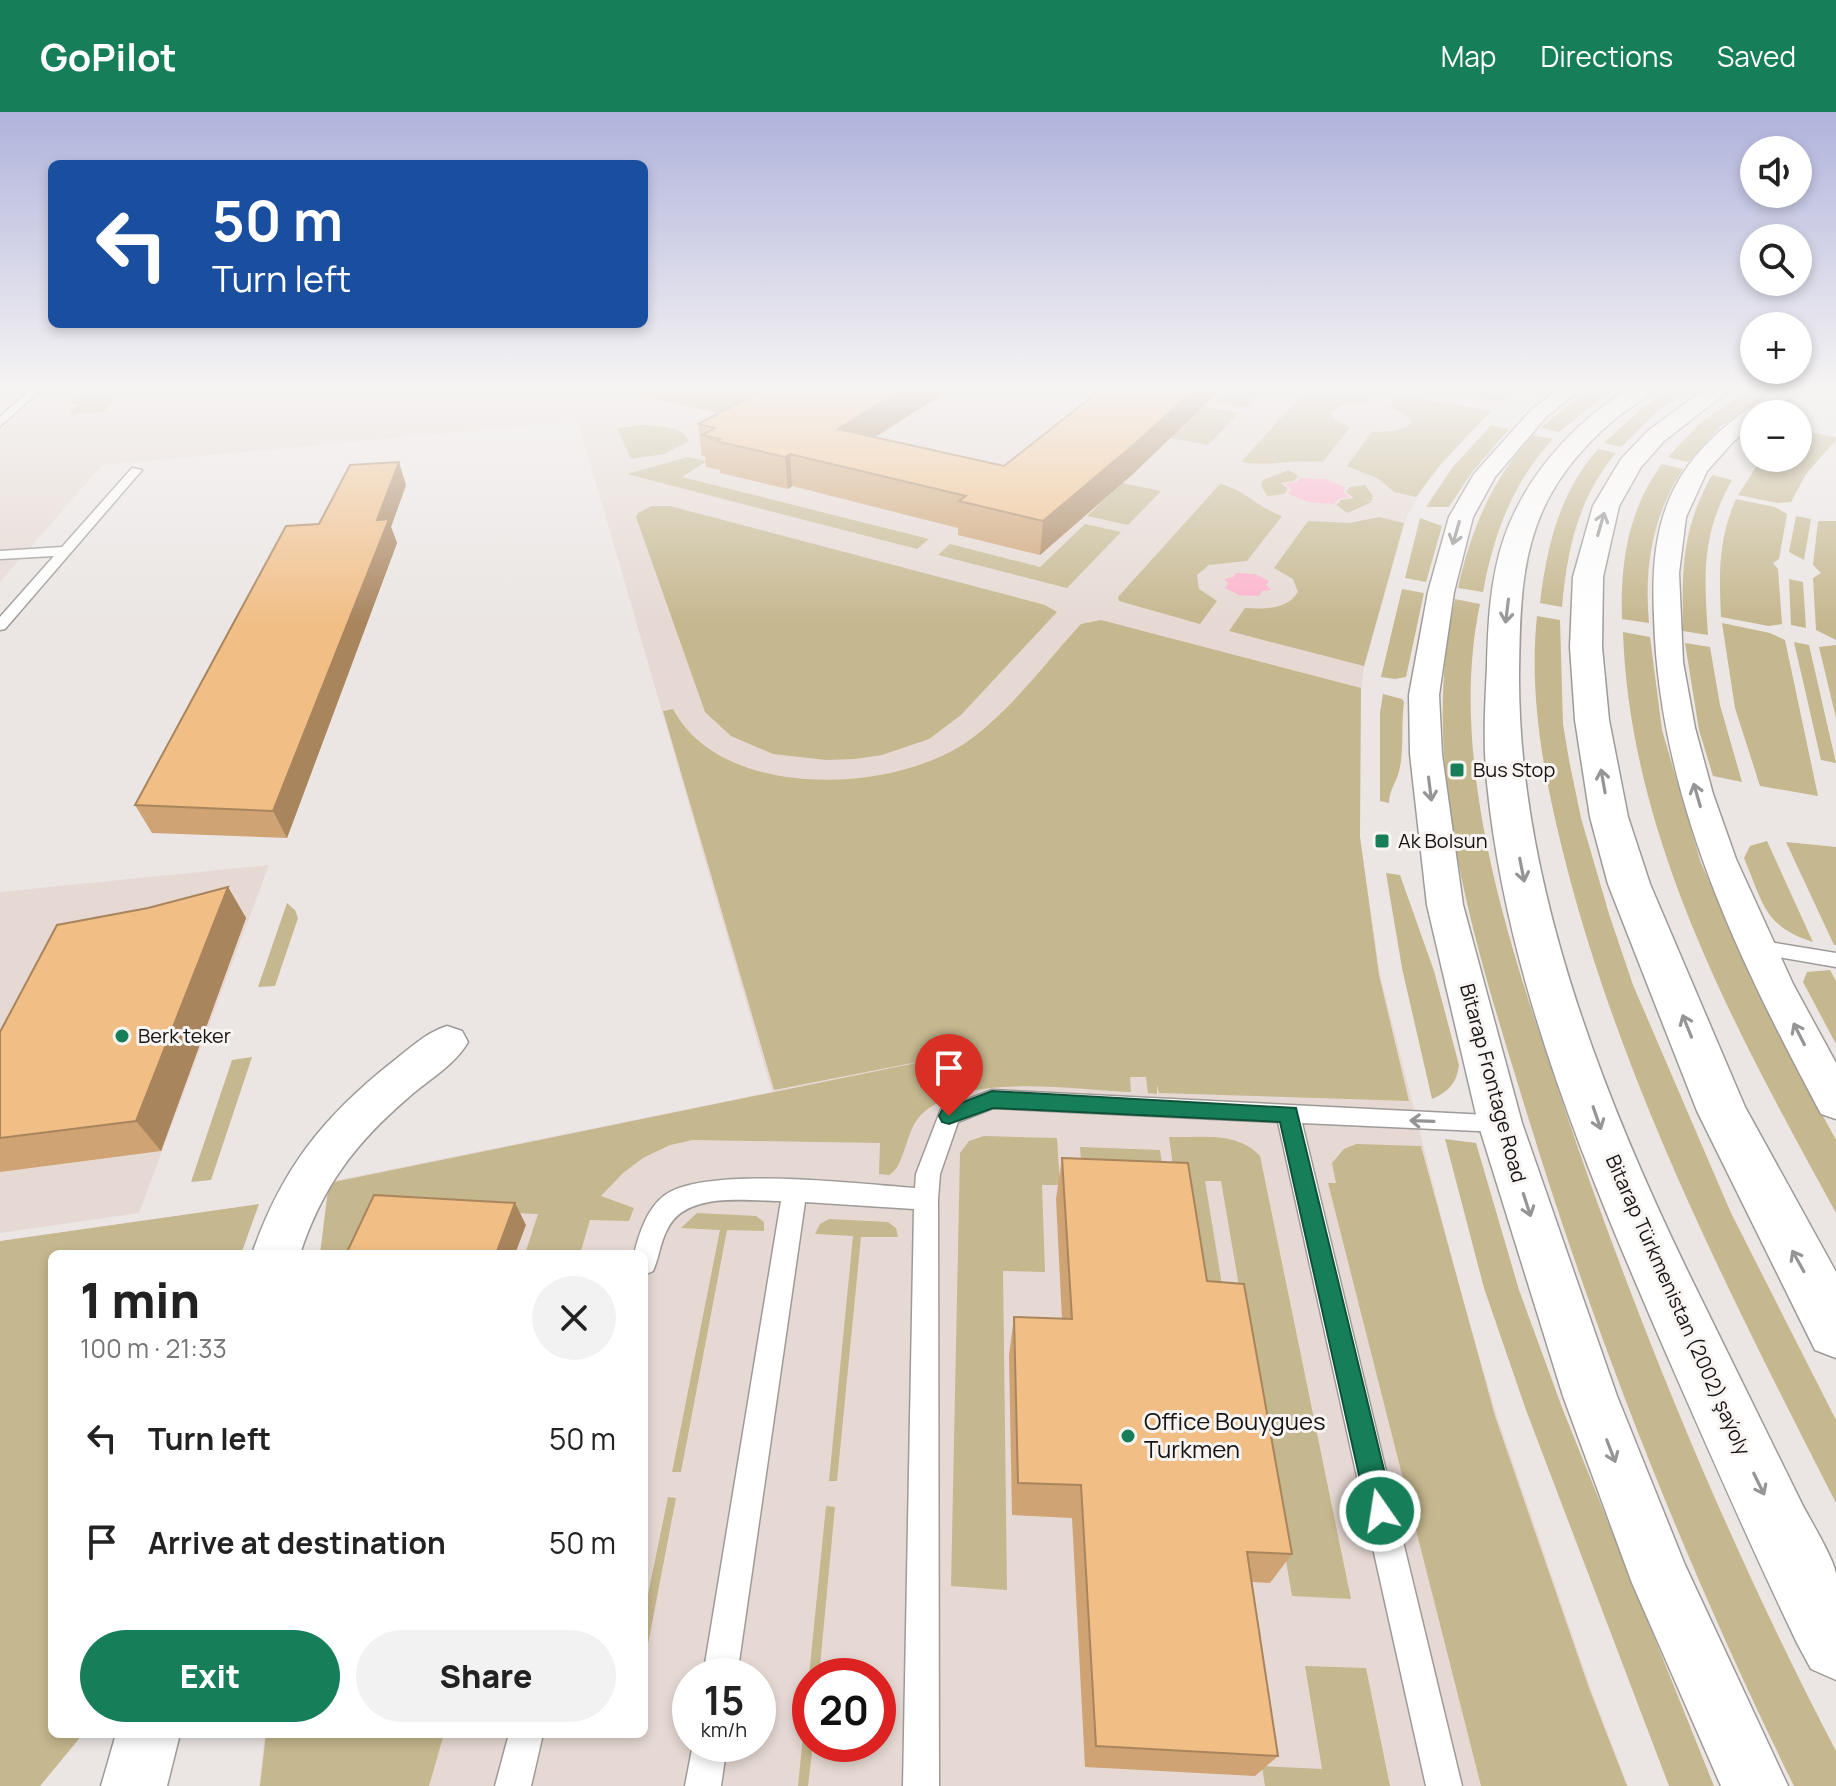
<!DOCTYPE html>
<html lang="en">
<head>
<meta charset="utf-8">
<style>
	:root { --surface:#fff; --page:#f2f2f2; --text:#222; --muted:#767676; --accent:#167e59 }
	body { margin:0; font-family:Manrope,sans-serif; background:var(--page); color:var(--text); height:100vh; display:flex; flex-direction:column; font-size:30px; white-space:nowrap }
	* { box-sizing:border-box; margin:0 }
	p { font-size:26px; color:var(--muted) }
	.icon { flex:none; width:44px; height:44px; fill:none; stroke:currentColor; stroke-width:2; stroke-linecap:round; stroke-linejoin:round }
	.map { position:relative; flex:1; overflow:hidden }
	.side { position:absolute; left:48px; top:1138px; width:600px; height:488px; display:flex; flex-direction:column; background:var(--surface); border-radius:12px; box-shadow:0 4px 12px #0003 }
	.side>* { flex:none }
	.hud { position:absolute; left:48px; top:48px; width:600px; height:168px; border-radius:12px; box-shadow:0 4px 12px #0003; background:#1a4fa0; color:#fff; overflow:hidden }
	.fabs { position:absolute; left:1740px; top:24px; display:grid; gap:16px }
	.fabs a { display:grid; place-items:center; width:72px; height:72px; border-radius:50%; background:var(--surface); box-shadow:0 4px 12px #0003; font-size:40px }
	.speed { position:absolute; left:672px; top:1546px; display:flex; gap:16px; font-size:40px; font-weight:700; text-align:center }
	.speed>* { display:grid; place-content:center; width:104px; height:104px; border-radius:50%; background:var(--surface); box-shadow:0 4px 12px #0003; line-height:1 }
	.speed small { font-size:20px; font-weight:400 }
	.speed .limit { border:12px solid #d22; background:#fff; color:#111 }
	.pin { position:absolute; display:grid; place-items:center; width:68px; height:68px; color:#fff; margin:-82px -34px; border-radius:50% 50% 50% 0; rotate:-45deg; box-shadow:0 0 8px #0007 }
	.pin .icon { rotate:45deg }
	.me { position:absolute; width:88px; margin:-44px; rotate:347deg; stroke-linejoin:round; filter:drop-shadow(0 0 6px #0008) }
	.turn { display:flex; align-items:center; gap:28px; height:168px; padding:0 32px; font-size:36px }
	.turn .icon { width:104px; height:104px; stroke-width:2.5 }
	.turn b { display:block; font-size:56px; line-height:68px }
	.round { display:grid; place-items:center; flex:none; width:84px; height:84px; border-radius:42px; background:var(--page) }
	.headline { display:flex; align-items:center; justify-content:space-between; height:136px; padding:0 32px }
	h1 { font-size:48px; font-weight:800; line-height:60px }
	.cta { display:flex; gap:16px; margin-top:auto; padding:16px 32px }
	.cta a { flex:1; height:92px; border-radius:48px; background:var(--accent); color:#fff; font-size:32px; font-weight:800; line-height:92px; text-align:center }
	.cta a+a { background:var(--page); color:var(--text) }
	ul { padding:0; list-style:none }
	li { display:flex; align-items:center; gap:24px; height:104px; padding:0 32px }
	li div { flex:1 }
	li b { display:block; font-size:30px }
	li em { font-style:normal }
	header { display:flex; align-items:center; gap:48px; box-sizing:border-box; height:112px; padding:0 40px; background:var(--accent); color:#fff }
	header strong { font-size:38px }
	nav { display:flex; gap:44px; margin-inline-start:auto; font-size:28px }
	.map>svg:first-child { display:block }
</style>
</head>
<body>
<header>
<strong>GoPilot</strong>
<nav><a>Map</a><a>Directions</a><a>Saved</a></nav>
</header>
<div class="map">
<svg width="1836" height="1674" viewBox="0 0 1836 1674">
	<rect width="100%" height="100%" fill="#ebe6e4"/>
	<path fill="#e6d9d3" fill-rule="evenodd" d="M 0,276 L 1524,276 L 1502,289 L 1463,327 L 1424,374 L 1407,404 L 1364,556 L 1359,593 L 1360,725 L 1380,863 L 1461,1182 L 1497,1304 L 1591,1577 L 1628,1674 L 259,1674 L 265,1622 L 644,1622 L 644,1142 L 320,1142 L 328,1070 L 772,980 L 578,309 L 102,353 L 0,470 ZM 690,1564 L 758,1564 L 758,1632 L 690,1632 ZM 810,1564 L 878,1564 L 878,1632 L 810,1632 Z
		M 269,753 L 139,1101 L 0,1121 L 0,780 Z"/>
	<path fill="#c5b78e" d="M 125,276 L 104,300 L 69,302 L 78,292 L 72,291 L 85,278 Z
		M 1230,276 L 1265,276 L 1246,296 L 1215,290 Z
		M 1308,276 L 1377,280 L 1368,291 L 1347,292 L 1330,300 L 1334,308 L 1350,315 L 1323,350 C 1295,347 1268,355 1241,350 Z
		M 1415,276 L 1524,276 L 1499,290 Z
		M 1590,276 L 1614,276 L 1559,320 L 1540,316 Z
		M 1672,276 L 1694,276 L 1659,298 L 1621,335 L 1604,331 L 1643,295 Z
		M 1751,276 L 1777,276 L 1720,315 L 1688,350 L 1668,345 L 1700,311 Z
		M 1398,283 L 1491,299 L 1440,353 L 1416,385 L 1394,380 L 1379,367 L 1347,354 L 1372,320 L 1394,319 L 1408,314 L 1411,310 L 1406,302 L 1390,295 Z
		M 1199,293 L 1239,301 L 1208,333 L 1165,325 Z
		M 643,313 C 658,314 683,314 689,329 L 664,342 L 631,347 L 617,316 Z
		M 1491,313 L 1509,317 L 1472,360 L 1449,395 L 1426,395 L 1452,356 Z
		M 1798,318 L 1835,325 L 1836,328 L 1806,362 L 1791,390 L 1777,391 L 1738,383 L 1762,346 L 1798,346 Z
		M 1533,323 L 1553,327 C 1512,372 1494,421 1483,480 L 1458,476 C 1471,417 1492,367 1533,323 Z
		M 1598,337 L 1616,341 C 1578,386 1567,438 1562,495 L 1540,491 C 1547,433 1559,382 1598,337 Z
		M 688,345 L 707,349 L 682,365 L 929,427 L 917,437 L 627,362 Z
		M 1662,352 L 1683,357 C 1652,404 1644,456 1649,511 L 1622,507 C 1620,452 1628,397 1662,352 Z
		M 1289,358 L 1298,364 L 1294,369 L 1281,371 L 1288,377 L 1284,382 L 1267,384 L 1261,373 L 1263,368 Z
		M 1712,363 L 1732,368 C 1701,423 1704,463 1708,523 L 1683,519 C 1682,458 1681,418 1712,363 Z
		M 1122,371 L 1161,379 L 1128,413 L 1087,404 Z
		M 1220,372 C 1244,377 1258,396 1282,404 L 1247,449 L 1209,453 L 1197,463 L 1199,477 L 1217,489 L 1200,512 L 1119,489 L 1118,485 Z
		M 1365,373 L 1373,384 L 1372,389 L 1361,387 L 1372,390 L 1347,401 L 1337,393 L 1341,388 L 1354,386 L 1346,380 L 1350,375 Z
		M 1736,387 L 1775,395 L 1787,402 L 1779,447 L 1773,451 L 1778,457 L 1782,512 L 1769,514 L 1721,505 C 1719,462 1718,427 1736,387 Z
		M 652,394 L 670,394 L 1045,493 L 1057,500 L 961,603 L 929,627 L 882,643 L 855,647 L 826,648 L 773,642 L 731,624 L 705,600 L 636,405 L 638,401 Z
		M 1796,404 L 1811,407 L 1804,448 L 1789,440 Z
		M 1379,405 L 1404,411 L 1364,554 L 1229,519 L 1245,496 C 1264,497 1287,498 1298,480 L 1293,467 L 1274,456 L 1308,409 L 1350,411 Z
		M 1420,406 L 1442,414 L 1426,470 L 1405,466 Z
		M 1818,409 L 1836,409 L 1836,528 L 1816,518 L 1813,466 L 1821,461 L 1813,453 Z
		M 1085,412 L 1121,420 L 1067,476 L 938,443 L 950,432 L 1040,455 Z
		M 1789,467 L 1803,470 L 1806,516 L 1791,513 Z
		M 1402,477 L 1424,481 L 1406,565 L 1395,567 L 1381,565 Z
		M 1455,487 L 1480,492 C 1446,653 1512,841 1563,992 C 1638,1214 1728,1432 1836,1639 L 1836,1674 L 1794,1674 C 1686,1455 1595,1225 1524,992 C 1475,831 1417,656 1455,487 Z
		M 1537,504 L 1560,508 L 1563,612 L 1569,648 L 1581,706 L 1609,802 L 1633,873 L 1731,1101 L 1836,1308 L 1836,1391 C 1732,1187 1625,979 1567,756 C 1546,674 1528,589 1537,504 Z
		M 1101,508 L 1361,576 L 1360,725 L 1379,863 L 1409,989 L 1159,981 L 1157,973 L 1157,982 L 1148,981 L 1146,965 L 1130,965 L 1131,980 C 1072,978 963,959 920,1004 C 905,1020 905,1055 889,1063 L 879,1062 L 880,1031 L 693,1028 L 670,1033 L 643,1046 L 623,1061 L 601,1084 L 634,1096 L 629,1109 L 590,1108 L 580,1142 L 525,1142 L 538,1102 L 387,1096 L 366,1142 L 320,1142 L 329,1071 L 989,936 L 774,978 L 663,599 L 673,597 C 722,690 897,682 971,627 C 1013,596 1046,550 1081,512 Z
		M 1722,511 L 1770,521 L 1785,528 L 1818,684 L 1760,674 L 1735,596 Z
		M 1623,520 L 1650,525 L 1662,618 L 1701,751 L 1777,919 L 1836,1028 L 1836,1101 C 1738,922 1630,729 1623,520 Z
		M 1794,530 L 1809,533 L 1836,651 L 1821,648 Z
		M 1685,531 L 1710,535 L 1720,593 L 1742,670 L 1713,664 L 1699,618 Z
		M 1836,533 L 1836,606 L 1819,535 Z
		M 1383,582 L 1402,587 L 1404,590 C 1401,612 1404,633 1400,655 C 1398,668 1389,677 1389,691 L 1380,689 L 1380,601 Z
		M 1767,729 L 1813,830 C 1763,814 1763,790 1744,746 L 1750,734 Z
		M 1786,730 L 1836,735 L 1836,833 L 1834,833 Z
		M 1386,761 L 1400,763 L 1434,859 L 1459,953 C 1457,971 1448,980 1432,987 L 1402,856 Z
		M 287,791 L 295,798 L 298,806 L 275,874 L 258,875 Z
		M 1830,858 L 1836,869 L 1836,932 L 1803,870 L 1807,860 Z
		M 252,945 L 211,1068 L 191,1070 L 232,948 Z
		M 984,1024 L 1057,1026 L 1060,1073 L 1042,1073 L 1045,1160 L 1003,1159 L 1007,1478 L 951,1474 L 960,1041 L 969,1029 Z
		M 1169,1025 C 1200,1026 1237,1019 1260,1044 L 1351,1487 L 1292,1484 L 1221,1069 L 1205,1069 L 1227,1203 L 1193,1201 Z
		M 1445,1027 L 1476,1031 L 1519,1178 L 1563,1298 L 1714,1674 L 1669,1674 L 1526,1298 L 1484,1176 Z
		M 1356,1032 L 1421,1034 L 1495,1304 L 1589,1576 L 1627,1674 L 1481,1674 L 1328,1071 L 1336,1071 L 1332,1051 L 1344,1037 Z
		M 1080,1035 L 1160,1038 L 1166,1078 L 1083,1075 Z
		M 259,1092 L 241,1142 L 52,1142 L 52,1622 L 83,1622 L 40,1674 L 0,1674 L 0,1129 Z
		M 697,1101 L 756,1104 L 764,1110 L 764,1119 L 727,1118 L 681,1360 L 672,1360 L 720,1118 L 681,1116 Z
		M 829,1107 L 888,1110 L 896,1116 L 898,1125 L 861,1125 L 837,1369 L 829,1369 L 853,1124 L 815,1122 L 820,1112 Z
		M 668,1385 L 676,1386 L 644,1553 L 644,1502 Z
		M 826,1394 L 835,1395 L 819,1564 L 810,1564 L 810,1632 L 813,1632 L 808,1674 L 798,1674 Z
		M 1305,1554 L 1366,1556 L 1390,1674 L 1265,1674 L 1262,1654 L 1322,1657 Z
		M 266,1622 L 444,1622 L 429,1674 L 260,1674 Z"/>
	<path fill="#fdb1cb" d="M 1300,366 L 1325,367 L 1345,375 L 1343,380 L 1349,385 L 1338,387 L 1334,392 L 1308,390 L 1288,382 L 1291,377 L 1285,372 L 1297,370 Z
		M 1236,461 L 1255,462 L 1269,469 L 1266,473 L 1271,478 L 1262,479 L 1259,484 L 1239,483 L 1225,476 L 1228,471 L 1224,467 L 1233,465 Z"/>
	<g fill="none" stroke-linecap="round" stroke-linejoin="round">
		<g stroke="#9e9a98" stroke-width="3">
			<path id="lane" d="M 32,276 L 43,276 L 0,314 L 0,305 Z
				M 132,356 L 142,358 L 5,517 L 0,518 L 0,505 L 54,444 L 0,447 L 0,439 L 62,435 Z
				M 1757,828 L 1836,841 L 1836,855 L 1750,840 L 1747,835 L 1750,830 Z
				M 992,978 L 1508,1004 L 1512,1011 L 1508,1018 L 1500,1020 L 1302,1011 L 1462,1674 L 1426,1674 L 1278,1010 L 993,996 L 958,1010 L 940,1062 L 938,1087 L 939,1674 L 903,1674 L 914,1097 L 805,1090 L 737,1564 L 703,1564 L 781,1089 C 745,1089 685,1079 667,1118 C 660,1131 659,1146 653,1159 L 644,1163 L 644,1142 L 634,1142 C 639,1122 647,1096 665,1083 C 706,1053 861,1072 915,1076 L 916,1062 L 941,997 Z
				M 509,1622 L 543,1622 L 531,1674 L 495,1674 Z
				M 693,1632 L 727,1632 L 721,1674 L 685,1674 Z"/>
		</g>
		<g stroke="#9e9a98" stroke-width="3">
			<path id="street" d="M 1561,276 L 1582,276 L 1546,305 L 1495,365 L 1473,405 L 1454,480 L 1439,583 L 1442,642 L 1463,793 L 1522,1011 L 1617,1284 L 1685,1453 L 1788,1674 L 1721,1674 L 1632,1471 L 1563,1284 L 1478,1011 L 1427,793 L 1410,642 L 1409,583 L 1428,480 L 1449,405 L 1474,362 L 1532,297 Z
				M 1780,276 L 1803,276 L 1767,302 L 1754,302 L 1754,312 L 1733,330 L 1707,359 L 1686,405 L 1679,461 L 1683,550 L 1695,616 L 1713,682 L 1736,747 L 1793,872 L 1836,951 L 1836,1007 L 1821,1002 C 1738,846 1659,686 1654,505 C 1652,461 1654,415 1675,375 C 1698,331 1739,301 1780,276 Z
				M 447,914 L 462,919 L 468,930 C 455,953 428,968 409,985 C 355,1031 322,1075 300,1142 L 252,1142 C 281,1058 322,1006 391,951 C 409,937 425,921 447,914 Z
				M 116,1622 L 180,1622 L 167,1674 L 101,1674 Z"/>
		</g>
		<g stroke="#9e9a98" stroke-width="3">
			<path id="secondary" d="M 1629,276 L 1655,276 C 1645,288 1628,296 1616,306 C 1591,327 1568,352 1552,380 C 1519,437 1520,502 1519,566 C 1519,768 1600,978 1687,1158 C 1724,1234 1762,1310 1799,1386 C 1808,1405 1833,1444 1836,1462 C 1836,1491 1836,1537 1836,1568 L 1811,1557 L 1797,1531 C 1749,1431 1704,1328 1659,1225 C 1583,1049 1506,864 1487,671 C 1483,632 1485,593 1487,555 C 1488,512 1490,467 1504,426 C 1526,363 1573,312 1629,276 Z
				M 1706,276 L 1732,276 L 1664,329 L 1641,355 L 1619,394 L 1603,465 L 1602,535 L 1609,608 L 1628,705 L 1650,772 L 1745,995 L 1836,1160 L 1836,1246 L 1815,1238 L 1697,999 L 1608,772 L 1590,705 L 1575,608 L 1570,535 L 1573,465 L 1593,394 L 1621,347 L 1648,319 Z"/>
		</g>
		<use href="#lane" fill="#fff" fill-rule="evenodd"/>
		<use href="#street" fill="#fff" fill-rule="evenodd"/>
		<use href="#secondary" fill="#fff" fill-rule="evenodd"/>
	</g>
	<path fill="#cfa373" d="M 639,276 L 952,276 L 875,325 L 1004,354 L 1103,276 L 1222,276 L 1134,361 L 1040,443 L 958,423 L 958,416 L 792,374 L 788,377 L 720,361 L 720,358 L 706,355 L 705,344 L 702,344 L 698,312 L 718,301 L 640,284 Z
		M 406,373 L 391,415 L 397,431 L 287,726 L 152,721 L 135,693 L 319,412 Z
		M 228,775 L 246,806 L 161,1039 L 0,1060 L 0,920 L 148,796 Z
		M 1062,1046 L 1207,1169 L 1292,1442 L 1270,1471 L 1252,1470 L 1278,1644 L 1255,1664 L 1085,1655 L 1072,1406 L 1012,1403 L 1009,1243 L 1014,1205 L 1062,1207 L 1056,1087 Z"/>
	<path fill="#a9855e" d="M 905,276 L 952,276 L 839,348 L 838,317 Z
		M 1196,276 L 1222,276 L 1134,361 L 1040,443 L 1043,409 Z
		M 790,342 L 792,374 L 788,377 L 785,345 Z
		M 399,350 L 406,373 L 391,415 L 397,431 L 287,726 L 273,699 L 377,408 Z
		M 228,775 L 246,806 L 161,1039 L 136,1009 Z
		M 515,1091 L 526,1113 L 515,1142 L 496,1142 Z"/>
	<path fill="#f1be86" stroke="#a9855e" stroke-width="2" d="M 737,276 L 905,276 L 838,317 L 1004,354 L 1103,276 L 1196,276 L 1138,329 L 1043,409 L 959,389 L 966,384 L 790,342 L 785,345 L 716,329 L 720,327 L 702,323 L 715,316 L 698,312 L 758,281 Z
		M 399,350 L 377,408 L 389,407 L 273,699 L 135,693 L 286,414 L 319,412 L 350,353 Z
		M 228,775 L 136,1009 L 0,1026 L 0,920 L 57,813 L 148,796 Z
		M 1062,1046 L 1188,1051 L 1207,1169 L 1244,1172 L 1292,1442 L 1247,1440 L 1278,1644 L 1096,1634 L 1081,1373 L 1018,1371 L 1014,1205 L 1072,1207 Z
		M 374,1083 L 515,1091 L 496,1142 L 346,1142 Z"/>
	<defs><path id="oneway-shaft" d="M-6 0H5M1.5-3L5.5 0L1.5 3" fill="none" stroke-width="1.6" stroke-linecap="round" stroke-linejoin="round" transform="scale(2)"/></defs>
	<g stroke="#969595">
		<use href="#oneway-shaft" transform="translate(1601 412) rotate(-74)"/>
		<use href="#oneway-shaft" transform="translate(1456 421) rotate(106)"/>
		<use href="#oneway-shaft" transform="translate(1507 499) rotate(97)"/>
		<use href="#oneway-shaft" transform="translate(1603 669) rotate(-100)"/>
		<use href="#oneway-shaft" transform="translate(1430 677) rotate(83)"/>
		<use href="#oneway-shaft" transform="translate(1697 683) rotate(-106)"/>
		<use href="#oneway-shaft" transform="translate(1522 758) rotate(79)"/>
		<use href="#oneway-shaft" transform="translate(1687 914) rotate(-112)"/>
		<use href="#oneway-shaft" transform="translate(1799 922) rotate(-117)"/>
		<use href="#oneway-shaft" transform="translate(1597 1006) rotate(71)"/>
		<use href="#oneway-shaft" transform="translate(1422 1009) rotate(-178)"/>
		<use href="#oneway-shaft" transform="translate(1527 1093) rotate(72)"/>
		<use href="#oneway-shaft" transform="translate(1798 1149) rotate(-119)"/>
		<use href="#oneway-shaft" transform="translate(1611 1339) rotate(69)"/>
		<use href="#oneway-shaft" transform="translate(1759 1372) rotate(64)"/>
	</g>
	<linearGradient id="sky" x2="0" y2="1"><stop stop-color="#b0b3dc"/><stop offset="0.54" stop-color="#f6f4f3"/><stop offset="1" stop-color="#f6f4f3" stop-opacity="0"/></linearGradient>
	<rect width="1836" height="511" fill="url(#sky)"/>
	<path fill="#167e59" stroke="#0e523a" stroke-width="2" d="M 992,979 L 1296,996 L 1394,1399 L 1390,1409 L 1380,1413 L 1371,1409 L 1367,1399 L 1280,1010 L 993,996 L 949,1012 L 942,1010 L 939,1004 L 942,998 Z"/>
	<g fill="#167e59" stroke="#f8f4f1" stroke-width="3">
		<rect x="1449" y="650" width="16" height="16" rx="4"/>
		<rect x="1374" y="721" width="16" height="16" rx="4"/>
		<circle cx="122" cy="924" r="8"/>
		<circle cx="1128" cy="1324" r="8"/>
	</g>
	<g text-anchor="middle" stroke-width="6" stroke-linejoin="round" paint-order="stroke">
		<g font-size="20" fill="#161414" stroke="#f8f4f1" text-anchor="start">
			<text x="1473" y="665">Bus Stop</text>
			<text x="1398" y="736">Ak Bolsun</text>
			<text x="138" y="931">Berk teker</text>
		</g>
		<g font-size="20" fill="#161414" stroke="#f8f4f1">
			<text transform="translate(1493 971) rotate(75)" y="7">Bitarap Frontage Road</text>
			<text transform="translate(1678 1193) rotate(66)" y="7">Bitarap Türkmenistan (2002) şaýoly</text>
		</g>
		<g font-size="24" fill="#161414" stroke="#f8f4f1" text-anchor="start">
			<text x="1144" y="1318">Office Bouygues<tspan x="1144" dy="28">Turkmen</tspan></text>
		</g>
	</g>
</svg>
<div class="fabs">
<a><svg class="icon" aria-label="sound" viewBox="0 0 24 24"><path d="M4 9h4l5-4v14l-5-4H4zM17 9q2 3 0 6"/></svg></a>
<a><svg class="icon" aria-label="search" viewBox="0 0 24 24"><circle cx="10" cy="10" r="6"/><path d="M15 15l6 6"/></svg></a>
<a>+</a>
<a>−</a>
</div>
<div class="speed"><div>15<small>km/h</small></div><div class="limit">20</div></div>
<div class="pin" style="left:949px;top:1004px;background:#d93025"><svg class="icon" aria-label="arrive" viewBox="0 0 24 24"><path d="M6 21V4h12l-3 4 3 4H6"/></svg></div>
<svg class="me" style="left:1380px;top:1399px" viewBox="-20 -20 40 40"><circle r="17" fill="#167e59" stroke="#fff" stroke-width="3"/><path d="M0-11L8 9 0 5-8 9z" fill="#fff"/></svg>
<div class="hud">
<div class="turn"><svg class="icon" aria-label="left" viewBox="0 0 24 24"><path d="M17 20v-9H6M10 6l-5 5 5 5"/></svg><div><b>50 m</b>Turn left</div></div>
</div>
<section class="side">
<div class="headline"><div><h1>1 min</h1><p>100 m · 21:33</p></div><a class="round"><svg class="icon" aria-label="close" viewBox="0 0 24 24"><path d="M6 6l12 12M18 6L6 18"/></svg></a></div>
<ul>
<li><svg class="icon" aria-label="left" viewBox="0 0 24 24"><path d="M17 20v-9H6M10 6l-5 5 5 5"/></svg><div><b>Turn left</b></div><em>50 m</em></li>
<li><svg class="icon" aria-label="arrive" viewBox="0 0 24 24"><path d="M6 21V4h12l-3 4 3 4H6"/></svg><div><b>Arrive at destination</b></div><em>50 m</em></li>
</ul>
<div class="cta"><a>Exit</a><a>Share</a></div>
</section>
</div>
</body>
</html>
